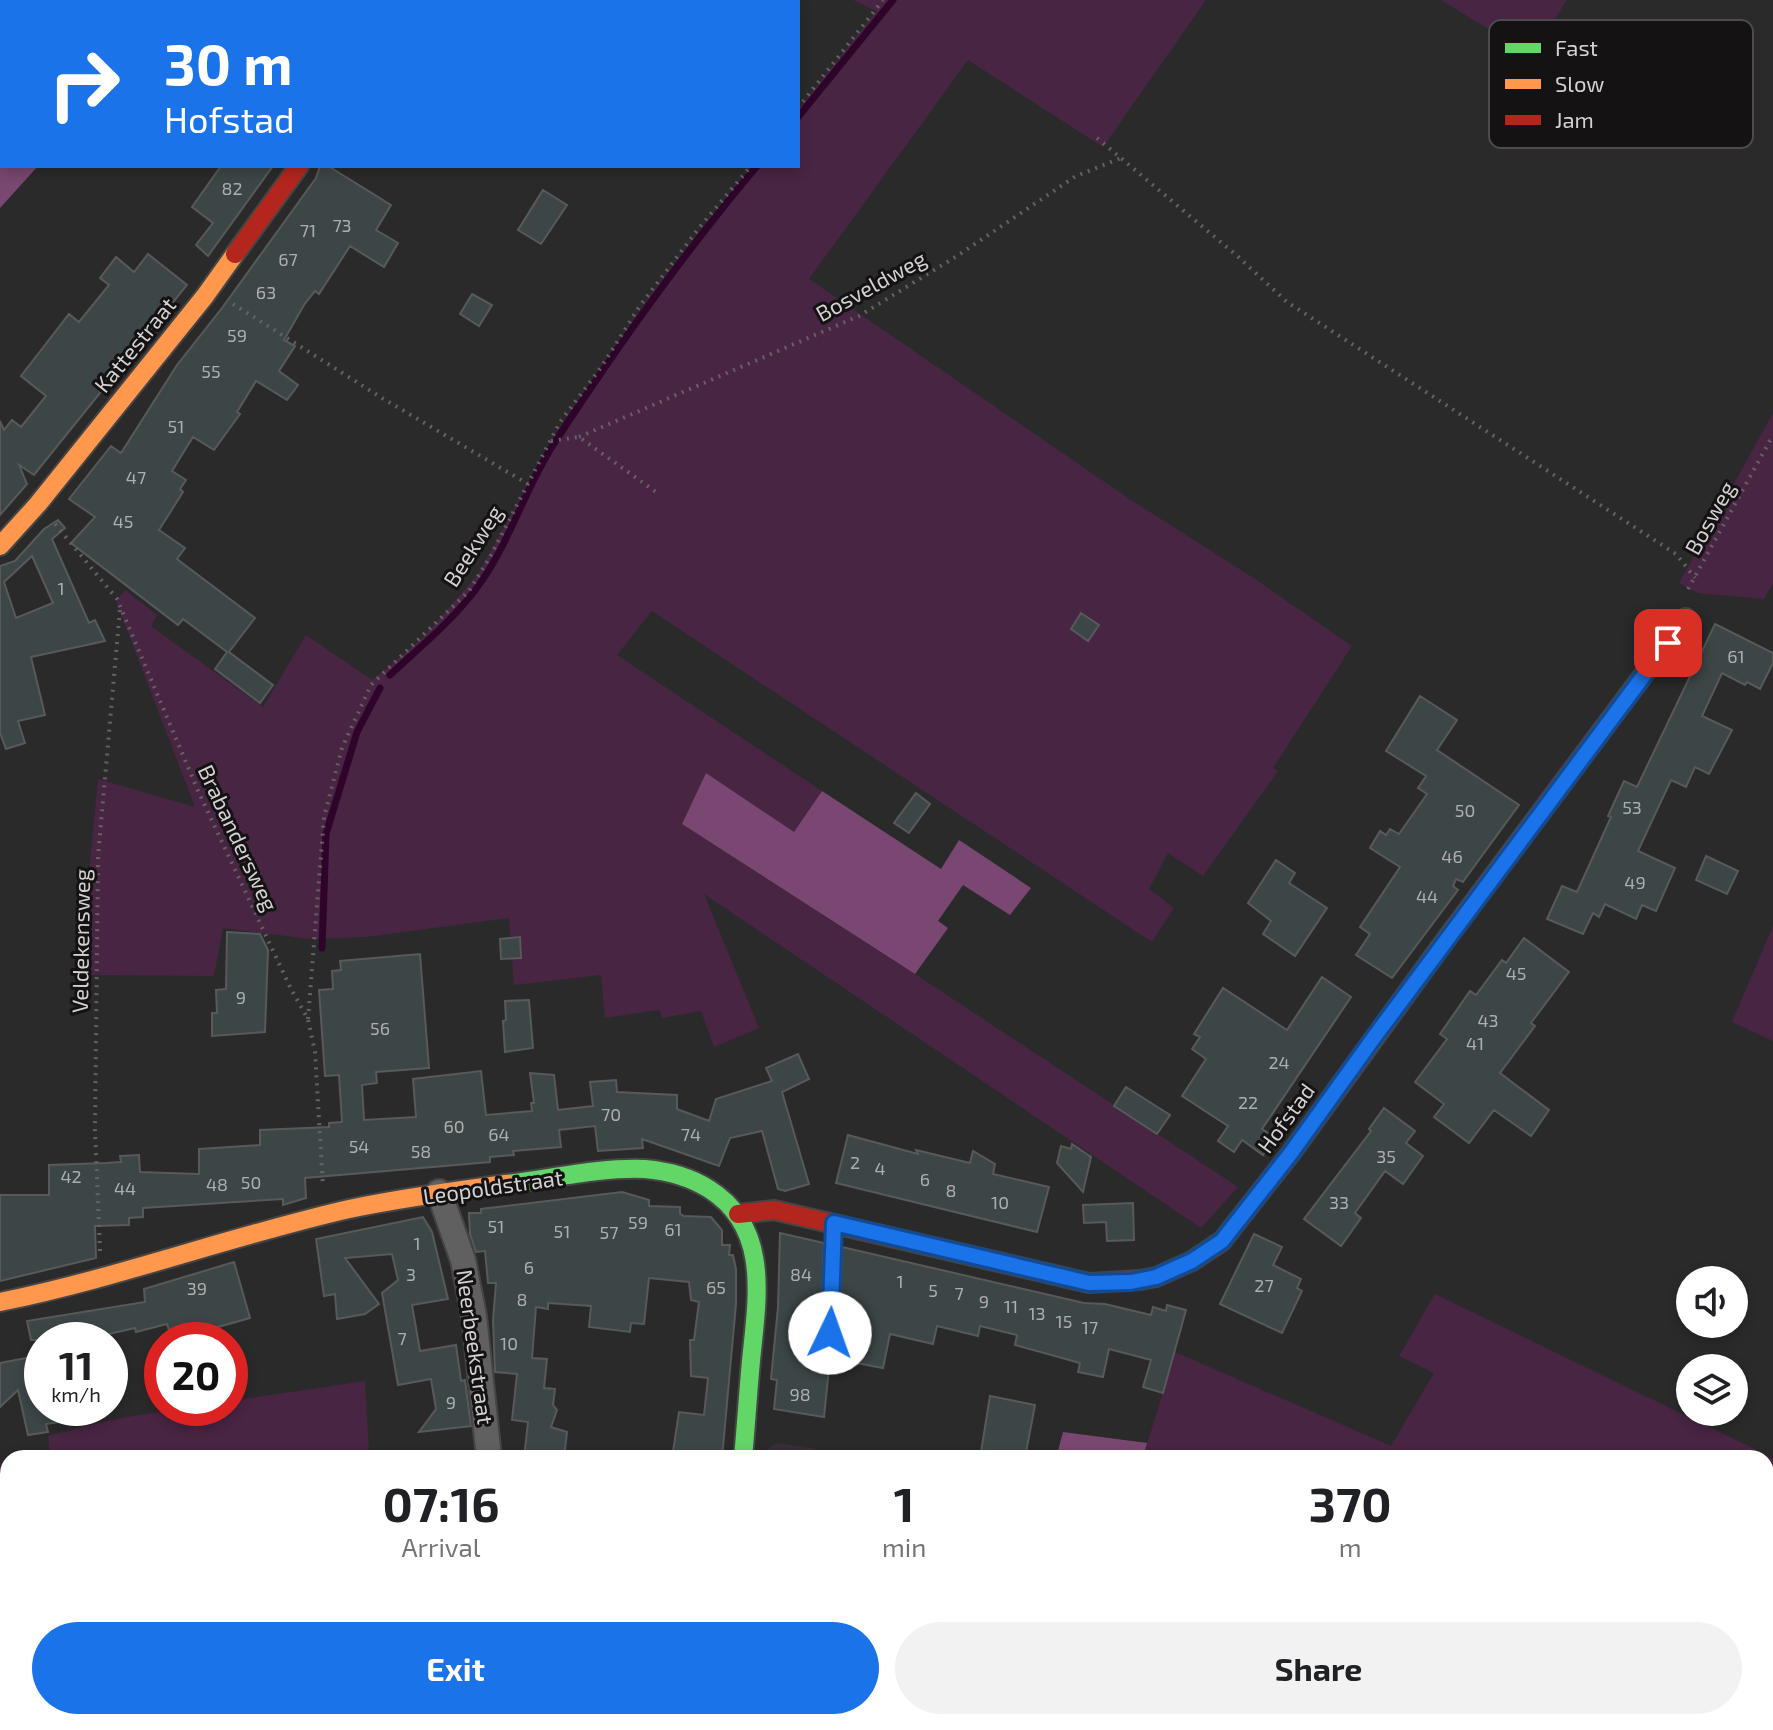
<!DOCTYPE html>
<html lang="en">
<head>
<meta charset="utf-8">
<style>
	:root { --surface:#fff; --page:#f2f2f2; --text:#202124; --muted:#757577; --accent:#1a73e8 }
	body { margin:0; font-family:"Exo 2",sans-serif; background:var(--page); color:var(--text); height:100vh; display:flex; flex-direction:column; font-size:30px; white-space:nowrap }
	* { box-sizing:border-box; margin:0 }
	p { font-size:26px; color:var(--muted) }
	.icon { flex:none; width:44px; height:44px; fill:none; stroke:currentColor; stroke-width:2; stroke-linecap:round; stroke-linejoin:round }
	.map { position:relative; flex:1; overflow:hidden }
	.drawer { position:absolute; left:0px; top:1450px; width:1774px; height:280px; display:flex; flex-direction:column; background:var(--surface); border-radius:24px 24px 0 0; box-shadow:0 4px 12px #0003 }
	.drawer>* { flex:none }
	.top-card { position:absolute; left:0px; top:0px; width:800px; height:168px; box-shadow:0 4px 12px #0003; background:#1a73e8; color:#fff; overflow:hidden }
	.buttons { position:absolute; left:1676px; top:1266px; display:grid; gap:16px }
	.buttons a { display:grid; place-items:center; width:72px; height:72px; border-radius:50%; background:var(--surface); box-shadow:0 4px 12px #0003; font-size:40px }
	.speed { position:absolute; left:24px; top:1322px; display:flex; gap:16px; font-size:40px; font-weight:700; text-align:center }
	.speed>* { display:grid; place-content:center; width:104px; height:104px; border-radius:50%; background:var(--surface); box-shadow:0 4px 12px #0003; line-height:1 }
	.speed small { font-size:20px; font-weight:400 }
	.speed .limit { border:12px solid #d22; background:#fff; color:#111 }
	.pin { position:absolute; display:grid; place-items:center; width:68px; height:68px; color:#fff; margin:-34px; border-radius:16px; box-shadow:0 4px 12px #0006 }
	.me { position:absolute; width:88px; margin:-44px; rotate:3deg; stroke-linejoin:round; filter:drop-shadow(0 0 6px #0008) }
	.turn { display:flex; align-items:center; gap:28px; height:168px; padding:0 32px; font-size:36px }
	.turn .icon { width:104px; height:104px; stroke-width:2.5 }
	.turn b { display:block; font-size:56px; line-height:68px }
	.eta { display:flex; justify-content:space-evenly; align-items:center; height:136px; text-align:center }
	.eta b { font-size:48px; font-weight:700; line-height:56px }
	.cta { display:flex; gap:16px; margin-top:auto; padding:16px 32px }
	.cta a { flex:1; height:92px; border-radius:48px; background:var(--accent); color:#fff; font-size:32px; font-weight:700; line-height:92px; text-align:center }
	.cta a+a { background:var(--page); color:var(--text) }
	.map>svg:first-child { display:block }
</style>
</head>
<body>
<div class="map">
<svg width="1773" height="1730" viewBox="0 0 1773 1730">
	<rect width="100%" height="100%" fill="#2b2a2b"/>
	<path fill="#372f35" d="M 777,1443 L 805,1447 L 862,1458 L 761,1458 L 762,1453 Z
		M 732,1722 L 1388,1722 L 1390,1730 L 731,1730 Z"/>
	<path fill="#482542" d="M 853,0 L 1206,0 L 1103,147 L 968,60 L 809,279 L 1128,498 L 1252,577 L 1352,646 L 1273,768 L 1278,771 L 1203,876 L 1168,853 L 1149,889 L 1174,908 L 1152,942 L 652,611 L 617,655 L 822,791 L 795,832 L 682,824 L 915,974 L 1238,1187 L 1201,1228 L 704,894 L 759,1028 L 714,1047 L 701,1011 L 662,1018 L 659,1010 L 605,1018 L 601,975 L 514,985 L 509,918 L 366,937 L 311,939 L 223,928 L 214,976 L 91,975 L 90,862 L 98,779 L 195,807 L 116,601 L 125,590 L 157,615 L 151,626 L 263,707 L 306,635 L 372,680 L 424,637 L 478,574 L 558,431 L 652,293 L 753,166 L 798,166 L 798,110 L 877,11 Z
		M 1441,0 L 1567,0 L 1554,20 L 1508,41 Z
		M 1773,413 L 1773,583 L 1764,599 L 1698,593 L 1679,583 Z
		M 1773,926 L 1773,1041 L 1732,1022 Z
		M 1435,1294 L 1773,1458 L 1773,1547 L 1766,1563 L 1766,1458 L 1143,1458 L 1175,1352 L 1391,1446 L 1434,1373 L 1399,1356 Z
		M 365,1381 L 369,1452 L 319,1458 L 24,1458 L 50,1452 L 48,1436 C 113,1418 161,1408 230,1408 L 230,1401 Z
		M 8,1462 L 8,1722 L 298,1722 L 292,1730 L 0,1730 L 0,1560 L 7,1559 L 0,1523 L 0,1463 Z
		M 1388,1722 L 1693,1722 L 1689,1730 L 1390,1730 Z"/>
	<path fill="#794771" d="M 0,0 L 197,0 L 2,2 L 2,166 L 38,166 L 0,208 Z
		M 706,773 L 794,832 L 822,791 L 941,869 L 959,840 L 1031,888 L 1010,915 L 963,885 L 938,921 L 948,928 L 915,974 L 682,824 Z
		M 1063,1432 L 1147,1443 L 1143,1458 L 1056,1458 Z"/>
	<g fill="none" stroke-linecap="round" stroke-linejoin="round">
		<path stroke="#2f042a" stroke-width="7" d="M 798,117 L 893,0
			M 390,675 C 419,648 452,621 476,589 C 509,545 524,490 553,445 C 616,348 683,254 757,166
			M 322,948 L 326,834 L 357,732 L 380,688"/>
	</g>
	<path fill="#3d4647" stroke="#585959" stroke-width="2" fill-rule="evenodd" d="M 221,166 L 273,166 L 208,256 L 196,245 L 213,223 L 192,207 Z
		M 320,166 L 328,166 L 391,205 L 376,230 L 398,243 L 384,267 L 350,246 L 319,294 L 315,291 L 304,305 L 284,340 L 295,346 L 279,371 L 298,385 L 287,400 L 256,381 L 237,412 L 240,414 L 214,450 L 193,437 L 172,471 L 186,480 L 180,489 L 183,492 L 159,530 L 185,548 L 177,559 L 255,618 L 229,652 L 273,685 L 260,703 L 215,669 L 227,652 L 183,619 L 178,625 L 71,543 L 95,517 L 69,499 L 111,446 L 121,453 L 177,365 L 222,308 L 316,178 Z
		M 543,190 L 567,205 L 541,244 L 518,230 Z
		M 148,254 L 187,285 L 34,475 L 19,465 L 27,484 L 0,515 L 0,421 L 4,430 L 12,420 L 21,427 L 46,396 L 21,376 L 69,314 L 79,322 L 109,285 L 100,278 L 116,257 L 134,272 Z
		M 472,294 L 492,305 L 479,326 L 460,314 Z
		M 58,520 L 65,528 L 52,539 L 89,623 L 95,620 L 105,641 L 31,657 L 45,715 L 18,721 L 25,743 L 6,749 L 0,733 L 0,566 L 15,561 L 44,529 ZM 32,556 L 53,603 L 16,618 L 4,582 Z
		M 1081,613 L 1099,625 L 1088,641 L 1071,629 Z
		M 1715,624 L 1773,653 L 1773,663 L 1760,689 L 1747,682 L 1745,685 L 1722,673 L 1702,716 L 1732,730 L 1709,774 L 1695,767 L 1686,787 L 1671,780 L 1638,851 L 1675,868 L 1656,911 L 1642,905 L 1636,919 L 1605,904 L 1599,917 L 1593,913 L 1583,934 L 1547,919 L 1562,886 L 1577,892 L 1611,817 L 1608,816 L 1624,781 L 1637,787 Z
		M 1420,696 L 1457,720 L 1437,750 L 1519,805 L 1465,879 L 1463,882 L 1456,879 L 1453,886 L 1458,890 L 1392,978 L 1356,955 L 1370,934 L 1360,927 L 1400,867 L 1370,848 L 1380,831 L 1386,835 L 1390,829 L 1399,834 L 1427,794 L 1418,788 L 1426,776 L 1386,751 Z
		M 916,793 L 930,804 L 909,833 L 894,823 Z
		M 1706,856 L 1738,871 L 1727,894 L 1696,880 Z
		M 1276,860 L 1295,873 L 1289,883 L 1327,908 L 1295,956 L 1263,934 L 1271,921 L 1248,903 Z
		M 227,932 L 260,934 L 268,950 L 265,1032 L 212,1036 L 212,1013 L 217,1013 L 216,990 L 226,989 Z
		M 520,937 L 521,958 L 501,959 L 500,939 Z
		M 1524,938 L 1569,972 L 1531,1023 L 1535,1026 L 1500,1073 L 1549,1110 L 1531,1136 L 1494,1110 L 1469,1143 L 1434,1117 L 1444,1104 L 1415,1082 L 1447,1039 L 1440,1034 L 1470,991 L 1476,995 L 1502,960 L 1506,963 Z
		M 420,954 L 429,1068 L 376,1072 L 377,1083 L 362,1085 L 364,1120 L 416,1117 L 413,1079 L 481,1071 L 486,1115 L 532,1111 L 531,1103 L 534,1103 L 530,1073 L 554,1075 L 558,1110 L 593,1106 L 590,1082 L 616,1080 L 617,1092 L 677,1095 L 677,1109 L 709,1121 L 716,1099 L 772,1081 L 766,1068 L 798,1054 L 809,1079 L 782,1092 L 809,1184 L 785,1191 L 778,1189 L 762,1131 L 730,1138 L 719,1166 L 642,1139 L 643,1148 L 598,1151 L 595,1126 L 559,1130 L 561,1147 L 513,1151 L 514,1155 L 490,1157 L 490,1162 L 305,1178 L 306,1198 L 283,1205 L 283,1199 L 143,1208 L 143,1217 L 129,1218 L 129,1225 L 95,1226 L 96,1258 L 0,1281 L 0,1195 L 49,1195 L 49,1165 L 106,1163 L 121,1162 L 120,1156 L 139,1155 L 140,1172 L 199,1174 L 199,1149 L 260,1145 L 260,1130 L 329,1127 L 329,1123 L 342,1122 L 339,1075 L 325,1076 L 319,990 L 333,989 L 332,971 L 341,970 L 340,961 Z
		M 1322,977 L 1351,997 L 1262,1129 L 1276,1138 L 1274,1140 L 1263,1155 L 1242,1140 L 1234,1152 L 1218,1141 L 1228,1126 L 1182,1096 L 1206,1059 L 1192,1049 L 1200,1037 L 1194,1034 L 1223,988 L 1287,1030 Z
		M 529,1000 L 533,1048 L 505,1052 L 503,1021 L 506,1020 L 505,1001 Z
		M 1126,1087 L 1170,1115 L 1157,1134 L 1114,1106 Z
		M 1384,1108 L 1415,1131 L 1406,1143 L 1423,1156 L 1403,1184 L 1385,1171 L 1355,1213 L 1361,1218 L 1341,1246 L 1304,1219 L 1371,1131 L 1369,1129 Z
		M 848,1135 L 918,1154 L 916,1150 L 970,1163 L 973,1151 L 995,1164 L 993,1174 L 1049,1187 L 1037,1232 L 836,1183 Z
		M 1072,1144 L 1091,1157 L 1083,1192 L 1057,1163 L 1061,1146 L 1071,1149 Z
		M 622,1192 L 649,1200 L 649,1206 L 680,1207 L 680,1214 L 684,1216 L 711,1217 L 722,1230 L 722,1245 L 730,1245 L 729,1255 L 733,1255 L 736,1269 L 736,1304 L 722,1458 L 672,1458 L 679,1412 L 704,1415 L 708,1378 L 691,1376 L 690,1340 L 694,1340 L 699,1302 L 691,1300 L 689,1282 L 649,1278 L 644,1324 L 631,1323 L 630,1332 L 589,1327 L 591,1306 L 548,1303 L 548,1309 L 536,1307 L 532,1358 L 547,1359 L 544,1388 L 555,1389 L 553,1405 L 557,1410 L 551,1427 L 567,1432 L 564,1458 L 524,1458 L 528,1422 L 512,1420 L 517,1374 L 495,1372 L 493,1320 L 496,1283 L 488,1283 L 485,1251 L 476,1252 L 470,1234 L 469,1213 L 481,1213 L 481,1209 Z
		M 1133,1203 L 1134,1240 L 1107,1241 L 1106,1222 L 1084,1223 L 1083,1205 Z
		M 423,1217 L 432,1232 L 448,1299 L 412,1305 L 420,1351 L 456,1345 L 461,1381 L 465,1380 L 471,1426 L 419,1432 L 436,1409 L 431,1379 L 398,1385 L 382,1293 L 398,1280 L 392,1254 L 345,1258 L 379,1304 L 365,1314 L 337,1319 L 335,1294 L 324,1296 L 316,1239 Z
		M 780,1233 L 824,1243 L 821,1333 L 822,1338 L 829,1342 L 835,1340 L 839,1333 L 842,1247 L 1084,1303 L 1105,1304 L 1151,1315 L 1153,1307 L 1166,1311 L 1167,1305 L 1186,1310 L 1163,1393 L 1143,1387 L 1151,1360 L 1109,1349 L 1103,1377 L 1078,1372 L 1080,1363 L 1015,1345 L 1017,1335 L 980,1326 L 978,1336 L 937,1326 L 933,1344 L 890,1334 L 883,1368 L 830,1358 L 824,1417 L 774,1409 L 777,1380 L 771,1379 L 778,1307 Z
		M 1254,1234 L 1282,1247 L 1273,1265 L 1301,1279 L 1297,1288 L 1302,1291 L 1282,1333 L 1220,1304 Z
		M 234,1262 L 250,1318 L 172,1340 L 167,1324 L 136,1332 L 135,1328 L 100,1336 L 100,1340 L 31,1340 L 27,1321 L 145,1302 L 144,1289 Z
		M 42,1355 L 42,1408 L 80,1408 L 81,1419 L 46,1424 L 48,1432 L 28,1435 L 18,1390 L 0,1407 L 0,1363 Z
		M 990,1396 L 1035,1405 L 1025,1458 L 980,1458 Z"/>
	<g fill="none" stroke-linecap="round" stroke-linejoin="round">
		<g stroke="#464546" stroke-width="16">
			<path id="lane" d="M 830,1333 L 834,1226"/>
		</g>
		<g stroke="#464546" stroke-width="28">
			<path id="street" d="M 439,1192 L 463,1260 L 474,1316 L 489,1458
				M 718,1730 L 718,1722"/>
		</g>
		<g stroke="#464546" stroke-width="22">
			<path id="fast" d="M 506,1184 C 551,1179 599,1167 645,1169 C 668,1171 690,1177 709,1189 C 771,1228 757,1299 751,1361 C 748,1393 746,1426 743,1458
				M 1140,1280 L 1156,1277 L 1192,1261 L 1222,1241 L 1291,1153 L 1439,949"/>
		</g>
		<g stroke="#464546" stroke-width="22">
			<path id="slow" d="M 395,2 L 396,0
				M 0,546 L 38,504 L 205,296 L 235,254
				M 1439,949 L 1686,618
				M 0,1302 C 118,1278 231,1236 349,1209 C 401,1198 453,1191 506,1184"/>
		</g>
		<g stroke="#464546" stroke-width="22">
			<path id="jam" d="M 235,254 L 299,166
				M 738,1214 L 774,1210 L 1089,1283 L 1140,1280"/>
		</g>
		<path stroke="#646263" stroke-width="4" stroke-dasharray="2 6" stroke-linecap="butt" d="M 798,108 L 883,0
			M 1097,138 L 1235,254 L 1287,302 L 1676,554 L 1695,578
			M 233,304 L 382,398 L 528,484
			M 579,437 L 859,316 L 957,256 L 1076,176 L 1121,158
			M 551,441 L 579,437 L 656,492
			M 55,524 L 117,599 L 199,793 L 291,989 L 308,1019 L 315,1052 L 323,1187
			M 1688,589 L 1773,435
			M 308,1019 L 324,817 L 342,748 L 371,685 L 469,591 L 490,557 L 560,422 L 602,366 L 639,307 L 699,228 L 751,166
			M 100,1251 L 95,1130 L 98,857 L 120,609
			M 0,1560 L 8,1559
			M 435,1730 L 436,1722"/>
		<use href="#lane" stroke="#616061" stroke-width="12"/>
		<use href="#street" stroke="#616061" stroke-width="24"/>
		<use href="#fast" stroke="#63d668" stroke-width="18"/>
		<use href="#slow" stroke="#ff974d" stroke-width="18"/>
		<use href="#jam" stroke="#b3261e" stroke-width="18"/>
	</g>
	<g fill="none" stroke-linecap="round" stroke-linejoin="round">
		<g stroke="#114b97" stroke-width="20">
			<path id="route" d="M 830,1333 L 834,1223 L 1089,1283 L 1131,1282 L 1156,1277 L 1192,1261 L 1222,1241 L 1291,1153 L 1375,1036 L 1668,643"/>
		</g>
		<use href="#route" stroke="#1a73e8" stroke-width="14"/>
	</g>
	<g text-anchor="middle" stroke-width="6" stroke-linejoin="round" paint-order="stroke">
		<g font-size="18" fill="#aeaeaf">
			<text x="232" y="195">82</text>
			<text x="342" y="232">73</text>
			<text x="308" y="237">71</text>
			<text x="288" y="266">67</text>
			<text x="266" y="299">63</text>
			<text x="237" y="342">59</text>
			<text x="211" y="378">55</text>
			<text x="176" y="433">51</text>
			<text x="136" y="484">47</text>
			<text x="123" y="528">45</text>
			<text x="61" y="595">1</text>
			<text x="1736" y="663">61</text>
			<text x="1632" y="814">53</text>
			<text x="1465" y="817">50</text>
			<text x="1452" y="863">46</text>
			<text x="1635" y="889">49</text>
			<text x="1427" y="903">44</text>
			<text x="1516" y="980">45</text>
			<text x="241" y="1004">9</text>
			<text x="1488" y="1027">43</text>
			<text x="380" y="1035">56</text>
			<text x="1475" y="1050">41</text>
			<text x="1279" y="1069">24</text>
			<text x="1248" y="1109">22</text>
			<text x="611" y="1121">70</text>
			<text x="454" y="1133">60</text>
			<text x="499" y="1141">64</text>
			<text x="691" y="1141">74</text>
			<text x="359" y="1153">54</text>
			<text x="421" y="1158">58</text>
			<text x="1386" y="1163">35</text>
			<text x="855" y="1169">2</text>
			<text x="880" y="1175">4</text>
			<text x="71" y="1183">42</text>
			<text x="925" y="1186">6</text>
			<text x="251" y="1189">50</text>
			<text x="217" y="1191">48</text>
			<text x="125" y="1195">44</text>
			<text x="951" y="1197">8</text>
			<text x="1000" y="1209">10</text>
			<text x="1339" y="1209">33</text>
			<text x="638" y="1229">59</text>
			<text x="496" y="1233">51</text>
			<text x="673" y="1236">61</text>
			<text x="562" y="1238">51</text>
			<text x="609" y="1239">57</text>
			<text x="417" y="1250">1</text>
			<text x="529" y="1274">6</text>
			<text x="411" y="1281">3</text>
			<text x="801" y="1281">84</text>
			<text x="900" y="1288">1</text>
			<text x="1264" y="1292">27</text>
			<text x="716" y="1294">65</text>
			<text x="197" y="1295">39</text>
			<text x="933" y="1297">5</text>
			<text x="959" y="1300">7</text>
			<text x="522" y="1306">8</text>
			<text x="984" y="1308">9</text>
			<text x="1011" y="1313">11</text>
			<text x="1037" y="1320">13</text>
			<text x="1064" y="1328">15</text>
			<text x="1090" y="1334">17</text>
			<text x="402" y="1345">7</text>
			<text x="509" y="1350">10</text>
			<text x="800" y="1401">98</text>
			<text x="451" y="1409">9</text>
		</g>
		<g font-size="22" fill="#d3d1d2" stroke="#141213">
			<text transform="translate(871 286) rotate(-29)" y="8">Bosveldweg</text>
			<text transform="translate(135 345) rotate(-51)" y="8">Kattestraat</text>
			<text transform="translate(1710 518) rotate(-61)" y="8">Bosweg</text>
			<text transform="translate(473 546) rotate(-58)" y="8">Beekweg</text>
			<text transform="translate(238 838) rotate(65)" y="8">Brabandersweg</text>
			<text transform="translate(81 941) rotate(-89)" y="8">Veldekensweg</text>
			<text transform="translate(1286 1118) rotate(-54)" y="8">Hofstad</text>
			<text transform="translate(493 1187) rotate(-8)" y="8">Leopoldstraat</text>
			<text transform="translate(475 1347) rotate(82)" y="8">Neerbeekstraat</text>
		</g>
	</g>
	<rect x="1489" y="20" width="264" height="128" rx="12" fill="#141213" stroke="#4d4b4c" stroke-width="2"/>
	<rect x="1505" y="43" width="36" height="10" fill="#63d668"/>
	<rect x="1505" y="79" width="36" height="10" fill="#ff974d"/>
	<rect x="1505" y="115" width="36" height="10" fill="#b3261e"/>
	<g font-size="22" fill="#d3d1d2">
		<text x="1555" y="56">Fast</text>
		<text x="1555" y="92">Slow</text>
		<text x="1555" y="128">Jam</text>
	</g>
</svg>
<div class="buttons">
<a><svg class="icon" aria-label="sound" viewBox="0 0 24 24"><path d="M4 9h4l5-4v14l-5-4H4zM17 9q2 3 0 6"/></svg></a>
<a><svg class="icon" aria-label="layers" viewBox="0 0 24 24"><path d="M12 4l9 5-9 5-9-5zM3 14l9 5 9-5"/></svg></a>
</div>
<div class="speed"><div>11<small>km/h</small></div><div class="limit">20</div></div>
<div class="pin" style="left:1668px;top:643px;background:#d93025"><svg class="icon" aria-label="arrive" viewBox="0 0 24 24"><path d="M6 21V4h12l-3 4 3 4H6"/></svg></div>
<svg class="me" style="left:830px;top:1333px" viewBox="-20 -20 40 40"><circle r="19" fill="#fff"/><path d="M0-13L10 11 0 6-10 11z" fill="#1a73e8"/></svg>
<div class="top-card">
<div class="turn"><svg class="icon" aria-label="right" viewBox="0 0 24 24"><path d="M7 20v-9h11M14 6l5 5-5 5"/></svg><div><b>30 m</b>Hofstad</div></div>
</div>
<section class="drawer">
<div class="eta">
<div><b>07:16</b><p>Arrival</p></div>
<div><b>1</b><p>min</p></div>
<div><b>370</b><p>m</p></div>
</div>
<div class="cta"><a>Exit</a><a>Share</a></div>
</section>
</div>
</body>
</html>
